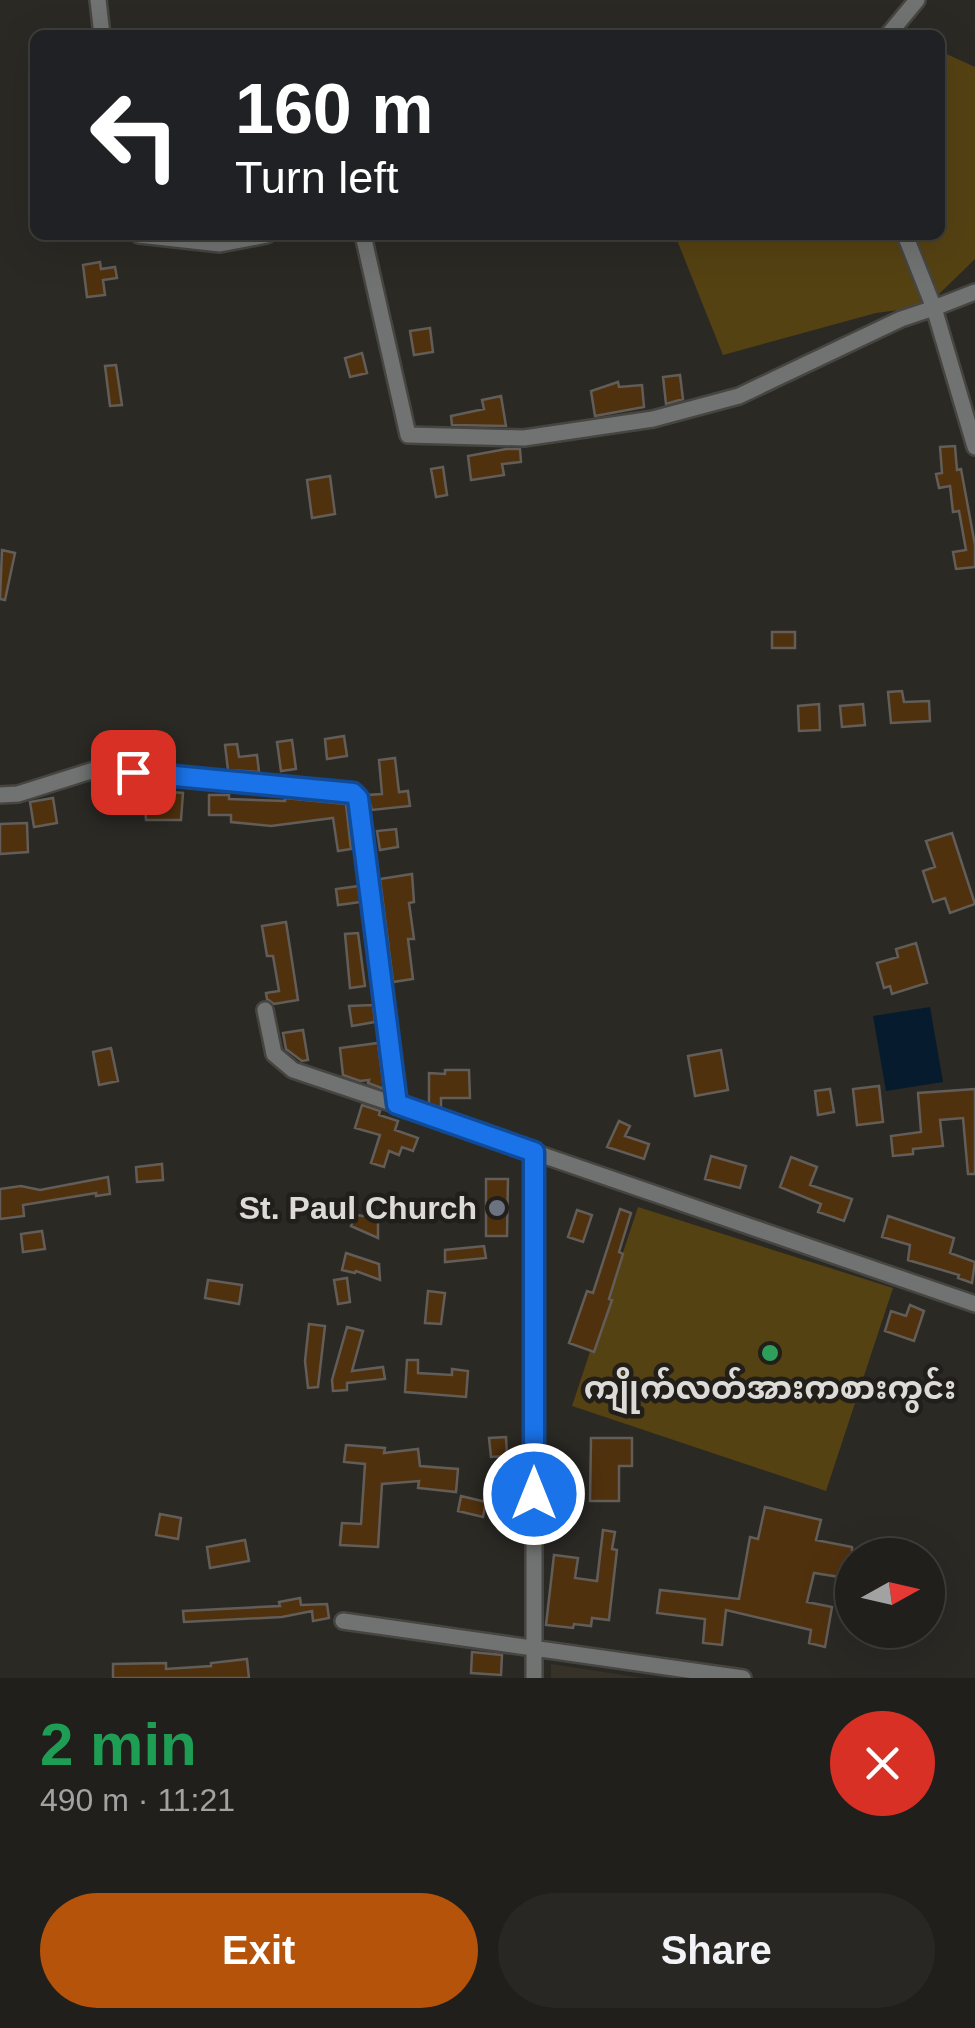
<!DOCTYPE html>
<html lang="en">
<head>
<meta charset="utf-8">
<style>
	:root { --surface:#201f1b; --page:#282724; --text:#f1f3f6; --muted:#a2a2a3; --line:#3d3d3a; --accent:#b45309 }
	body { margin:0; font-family:Arial,"Noto Sans Myanmar",sans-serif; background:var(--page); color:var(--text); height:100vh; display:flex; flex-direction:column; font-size:38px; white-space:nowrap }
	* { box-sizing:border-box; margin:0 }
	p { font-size:32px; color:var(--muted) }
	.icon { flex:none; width:55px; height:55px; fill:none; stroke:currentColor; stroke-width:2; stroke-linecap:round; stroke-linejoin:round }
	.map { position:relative; height:1678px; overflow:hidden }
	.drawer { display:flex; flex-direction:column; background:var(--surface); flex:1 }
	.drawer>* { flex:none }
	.guide { position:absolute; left:30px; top:30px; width:915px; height:210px; border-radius:15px; box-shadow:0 10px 40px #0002,0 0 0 2px var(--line); background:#202124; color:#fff; overflow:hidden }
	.needle { width:65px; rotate:82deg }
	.tools { position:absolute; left:835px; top:1538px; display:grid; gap:20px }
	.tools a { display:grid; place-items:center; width:110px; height:110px; border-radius:50%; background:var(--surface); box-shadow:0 10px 40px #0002,0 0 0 2px var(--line); font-size:50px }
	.pin { position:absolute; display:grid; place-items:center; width:85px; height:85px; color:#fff; margin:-42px; border-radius:20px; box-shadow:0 5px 15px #0006 }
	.me { position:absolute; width:110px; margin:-55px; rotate:0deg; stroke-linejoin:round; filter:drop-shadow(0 0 8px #0008) }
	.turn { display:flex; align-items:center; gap:35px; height:210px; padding:0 40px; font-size:45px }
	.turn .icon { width:130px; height:130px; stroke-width:2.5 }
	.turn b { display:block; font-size:70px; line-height:85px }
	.round { display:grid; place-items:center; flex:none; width:105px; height:105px; border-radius:52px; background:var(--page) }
	.head { display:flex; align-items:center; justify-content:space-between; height:170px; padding:0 40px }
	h1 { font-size:60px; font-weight:800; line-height:75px; color:#1e9e55 }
	.cta { display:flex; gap:20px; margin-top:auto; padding:20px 40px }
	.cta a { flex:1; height:115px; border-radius:60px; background:var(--accent); color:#fff; font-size:40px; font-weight:800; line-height:115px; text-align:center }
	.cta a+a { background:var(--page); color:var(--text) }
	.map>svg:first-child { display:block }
</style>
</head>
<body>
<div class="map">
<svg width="975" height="1678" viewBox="0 0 975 1678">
	<rect width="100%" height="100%" fill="#2b2924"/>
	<path fill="#373227" d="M 551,1664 L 643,1678 L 551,1678 Z"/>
	<path fill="#554213" d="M 940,51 L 975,67 L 975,259 L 938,295 L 906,309 L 876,313 L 723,355 L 675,235 L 940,235 Z
		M 638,1207 L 893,1288 L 826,1491 L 572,1406 Z"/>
	<path fill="#061b2d" d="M 930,1007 L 943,1082 L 886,1091 L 873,1016 Z"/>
	<path fill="#50310e" stroke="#625d59" stroke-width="2.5" d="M 100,262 L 101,269 L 115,267 L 117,278 L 103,280 L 105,295 L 87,297 L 83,265 Z
		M 430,328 L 433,352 L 414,355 L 410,331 Z
		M 362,353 L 367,373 L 350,377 L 345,358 Z
		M 116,365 L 122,405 L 110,406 L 105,366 Z
		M 680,375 L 683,399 L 666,404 L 663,377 Z
		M 618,382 L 619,387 L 642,385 L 644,407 L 595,416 L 591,391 Z
		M 501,396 L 506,426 L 452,425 L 451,416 L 484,409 L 482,400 Z
		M 955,446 L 957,470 L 961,469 L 975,545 L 975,567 L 956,569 L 953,552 L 966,550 L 959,511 L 953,512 L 950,486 L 939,488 L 936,474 L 942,473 L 940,447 Z
		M 506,449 L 520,449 L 521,462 L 502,464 L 504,475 L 471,480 L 468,456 Z
		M 443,467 L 447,495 L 436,497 L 431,469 Z
		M 330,476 L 335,514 L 312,518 L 307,480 Z
		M 2,550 L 15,553 L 5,600 L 0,599 Z
		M 772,632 L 795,632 L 795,648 L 772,648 Z
		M 902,691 L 904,702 L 929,701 L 930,721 L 891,723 L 888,692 Z
		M 819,704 L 820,730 L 799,731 L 798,706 Z
		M 863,704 L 865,725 L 842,727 L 840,706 Z
		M 344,736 L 347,756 L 327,759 L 325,739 Z
		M 292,740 L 296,769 L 281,771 L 277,742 Z
		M 237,744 L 239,757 L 257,755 L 259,772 L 228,770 L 225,745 Z
		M 395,758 L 399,792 L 408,791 L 410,806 L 372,810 L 367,795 L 382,794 L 379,760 Z
		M 156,791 L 183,793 L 181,820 L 146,820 L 144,792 Z
		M 209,795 L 229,795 L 229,799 L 285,801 L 285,798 L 346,804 L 351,849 L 338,851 L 333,818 L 271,826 L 231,822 L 231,815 L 209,815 Z
		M 53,798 L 57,823 L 34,827 L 30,802 Z
		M 27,823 L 28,852 L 0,854 L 0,824 Z
		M 396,829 L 398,847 L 380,850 L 377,831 Z
		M 952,833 L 975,904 L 950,913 L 945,898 L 933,902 L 923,871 L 935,867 L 926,841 Z
		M 412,874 L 414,902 L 409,903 L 414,939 L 408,939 L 413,979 L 393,982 L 380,879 Z
		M 359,886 L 361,902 L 338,905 L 336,889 Z
		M 286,922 L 298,1000 L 274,1004 L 267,999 L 266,993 L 279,991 L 273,956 L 267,956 L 262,926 Z
		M 358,933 L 365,986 L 350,988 L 345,934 Z
		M 916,943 L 927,983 L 892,994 L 890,986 L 884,988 L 877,963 L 898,957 L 896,949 Z
		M 373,1005 L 375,1022 L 352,1026 L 349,1006 Z
		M 303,1030 L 308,1060 L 302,1061 L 286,1049 L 283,1033 Z
		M 378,1043 L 384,1089 L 368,1083 L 369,1080 L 360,1081 L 343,1075 L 340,1048 Z
		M 111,1048 L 118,1081 L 99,1085 L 93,1052 Z
		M 721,1050 L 728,1090 L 695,1096 L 688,1056 Z
		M 445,1070 L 469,1070 L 470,1098 L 441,1098 L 441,1108 L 429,1104 L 429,1073 L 445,1074 Z
		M 879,1086 L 883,1122 L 857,1125 L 853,1089 Z
		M 830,1089 L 834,1112 L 818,1115 L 815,1091 Z
		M 975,1089 L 975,1174 L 968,1174 L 963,1118 L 940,1120 L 943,1146 L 913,1149 L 913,1154 L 893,1156 L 891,1136 L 921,1132 L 918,1093 Z
		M 362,1105 L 380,1111 L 379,1115 L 398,1121 L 395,1130 L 418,1138 L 413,1151 L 402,1147 L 399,1155 L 389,1151 L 384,1167 L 371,1163 L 380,1135 L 355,1128 Z
		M 619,1121 L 630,1126 L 625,1136 L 649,1144 L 644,1159 L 607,1147 Z
		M 711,1156 L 746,1166 L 740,1188 L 705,1179 Z
		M 791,1157 L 817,1167 L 810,1185 L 852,1199 L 844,1221 L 818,1212 L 821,1204 L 780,1187 Z
		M 162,1164 L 163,1180 L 137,1182 L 136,1167 Z
		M 108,1177 L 110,1194 L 96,1196 L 96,1193 L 23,1205 L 24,1216 L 0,1219 L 0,1189 L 21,1186 L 40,1190 Z
		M 486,1179 L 508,1179 L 507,1236 L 486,1236 Z
		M 620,1209 L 631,1213 L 619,1252 L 623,1254 L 609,1299 L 612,1300 L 594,1352 L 569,1343 L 587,1291 L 593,1293 Z
		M 577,1210 L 592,1215 L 583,1242 L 568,1237 Z
		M 356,1215 L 378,1218 L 378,1238 L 351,1226 Z
		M 888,1216 L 954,1238 L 950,1253 L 975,1262 L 972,1283 L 958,1278 L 959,1275 L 908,1260 L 910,1245 L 882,1237 Z
		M 42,1231 L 45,1249 L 23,1252 L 21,1234 Z
		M 484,1246 L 486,1258 L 445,1262 L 445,1250 Z
		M 346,1253 L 379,1264 L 380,1280 L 356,1271 L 355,1273 L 342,1270 Z
		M 347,1278 L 350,1302 L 338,1304 L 334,1280 Z
		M 208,1280 L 242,1285 L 239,1304 L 205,1298 Z
		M 428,1291 L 445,1293 L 441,1324 L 425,1323 Z
		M 910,1305 L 924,1311 L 914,1341 L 885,1331 L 891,1311 L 906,1316 Z
		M 309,1324 L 325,1326 L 318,1387 L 308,1388 L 305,1361 Z
		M 347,1327 L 363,1331 L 352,1371 L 383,1367 L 385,1379 L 347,1383 L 347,1390 L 333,1391 L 332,1380 Z
		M 407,1360 L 418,1360 L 418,1373 L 452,1375 L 452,1369 L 468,1371 L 466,1397 L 405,1392 Z
		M 506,1437 L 507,1456 L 491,1457 L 489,1438 Z
		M 591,1438 L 632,1438 L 632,1466 L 619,1466 L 619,1501 L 590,1501 Z
		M 346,1445 L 385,1448 L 384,1453 L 418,1449 L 420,1466 L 458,1469 L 456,1492 L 418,1488 L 419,1481 L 382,1484 L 378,1547 L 340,1545 L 342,1523 L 361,1524 L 365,1464 L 344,1462 Z
		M 461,1496 L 486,1502 L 483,1517 L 458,1511 Z
		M 765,1507 L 821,1520 L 816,1540 L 852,1547 L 852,1579 L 814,1573 L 807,1602 L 832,1607 L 825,1647 L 809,1643 L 811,1630 L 726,1610 L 722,1645 L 703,1643 L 705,1619 L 657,1613 L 660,1590 L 739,1599 L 750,1537 L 758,1539 Z
		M 160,1514 L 181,1518 L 178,1539 L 156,1535 Z
		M 603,1530 L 615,1532 L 612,1549 L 617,1550 L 609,1620 L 592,1618 L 591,1626 L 574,1624 L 573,1628 L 546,1625 L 554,1555 L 578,1558 L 575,1578 L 597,1581 Z
		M 245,1540 L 249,1561 L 210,1568 L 207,1547 Z
		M 300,1598 L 301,1605 L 327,1604 L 329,1618 L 313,1621 L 312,1611 L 282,1617 L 184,1622 L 183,1611 L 280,1606 L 279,1602 Z
		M 472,1652 L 502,1655 L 501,1675 L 471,1673 Z
		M 247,1659 L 249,1678 L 113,1678 L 113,1664 L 166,1663 L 166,1669 L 211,1666 L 211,1663 Z"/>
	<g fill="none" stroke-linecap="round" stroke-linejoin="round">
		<g stroke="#474541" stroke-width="20">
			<path id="minor" d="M 98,0 L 102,35
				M 888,35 L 917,0
				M 139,235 L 220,244 L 267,235
				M 363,235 L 408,435 L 524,438 L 653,419 L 739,396 L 901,319 L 934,308 L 905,235
				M 975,292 L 934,308 L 975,447
				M 0,795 L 18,794 L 97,769 L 353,793 L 360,806 L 397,1105 L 975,1304
				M 265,1010 L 274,1054 L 293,1070 L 397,1105
				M 343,1621 L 743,1678
				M 534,1678 L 534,1152"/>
		</g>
		<use href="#minor" stroke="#717372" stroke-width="15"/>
	</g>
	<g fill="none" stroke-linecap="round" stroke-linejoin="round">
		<g stroke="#114b97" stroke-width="25">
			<path id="route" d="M 133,772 L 353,793 L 358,798 L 397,1104 L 534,1152 L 534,1494"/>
		</g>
		<use href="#route" stroke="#1a73e8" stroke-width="18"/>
	</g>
	<circle fill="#6b7280" stroke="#221f1b" stroke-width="4" cx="497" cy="1208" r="10"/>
	<circle fill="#2e9e5b" stroke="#221f1b" stroke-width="4" cx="770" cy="1353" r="10"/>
	<g text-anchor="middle" stroke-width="9" stroke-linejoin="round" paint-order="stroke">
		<g font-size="32" font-weight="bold" fill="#dddbd8" stroke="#221f1b" text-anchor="end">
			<text x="477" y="1219">St. Paul Church</text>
			<text x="770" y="1399" text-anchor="middle">ကျိုက်လတ်အားကစားကွင်း</text>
		</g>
	</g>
</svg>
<div class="tools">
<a><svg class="needle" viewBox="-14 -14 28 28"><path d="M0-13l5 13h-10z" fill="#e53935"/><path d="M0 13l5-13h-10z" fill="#a2a2a3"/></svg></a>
</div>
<div class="pin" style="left:133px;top:772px;background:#d93025"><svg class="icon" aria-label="arrive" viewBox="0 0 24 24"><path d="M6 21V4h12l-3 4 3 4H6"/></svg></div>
<svg class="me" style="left:534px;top:1494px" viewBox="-20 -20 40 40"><circle r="17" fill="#1a73e8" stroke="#fff" stroke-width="3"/><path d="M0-11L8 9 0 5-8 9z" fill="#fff"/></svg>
<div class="guide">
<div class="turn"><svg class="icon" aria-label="left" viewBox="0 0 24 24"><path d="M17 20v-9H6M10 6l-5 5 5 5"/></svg><div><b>160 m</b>Turn left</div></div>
</div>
</div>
<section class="drawer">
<div class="head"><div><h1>2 min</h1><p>490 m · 11:21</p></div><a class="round" style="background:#d93025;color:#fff"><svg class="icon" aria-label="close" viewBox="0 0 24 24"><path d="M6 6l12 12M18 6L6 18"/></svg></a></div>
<div class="cta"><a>Exit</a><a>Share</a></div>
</section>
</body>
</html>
